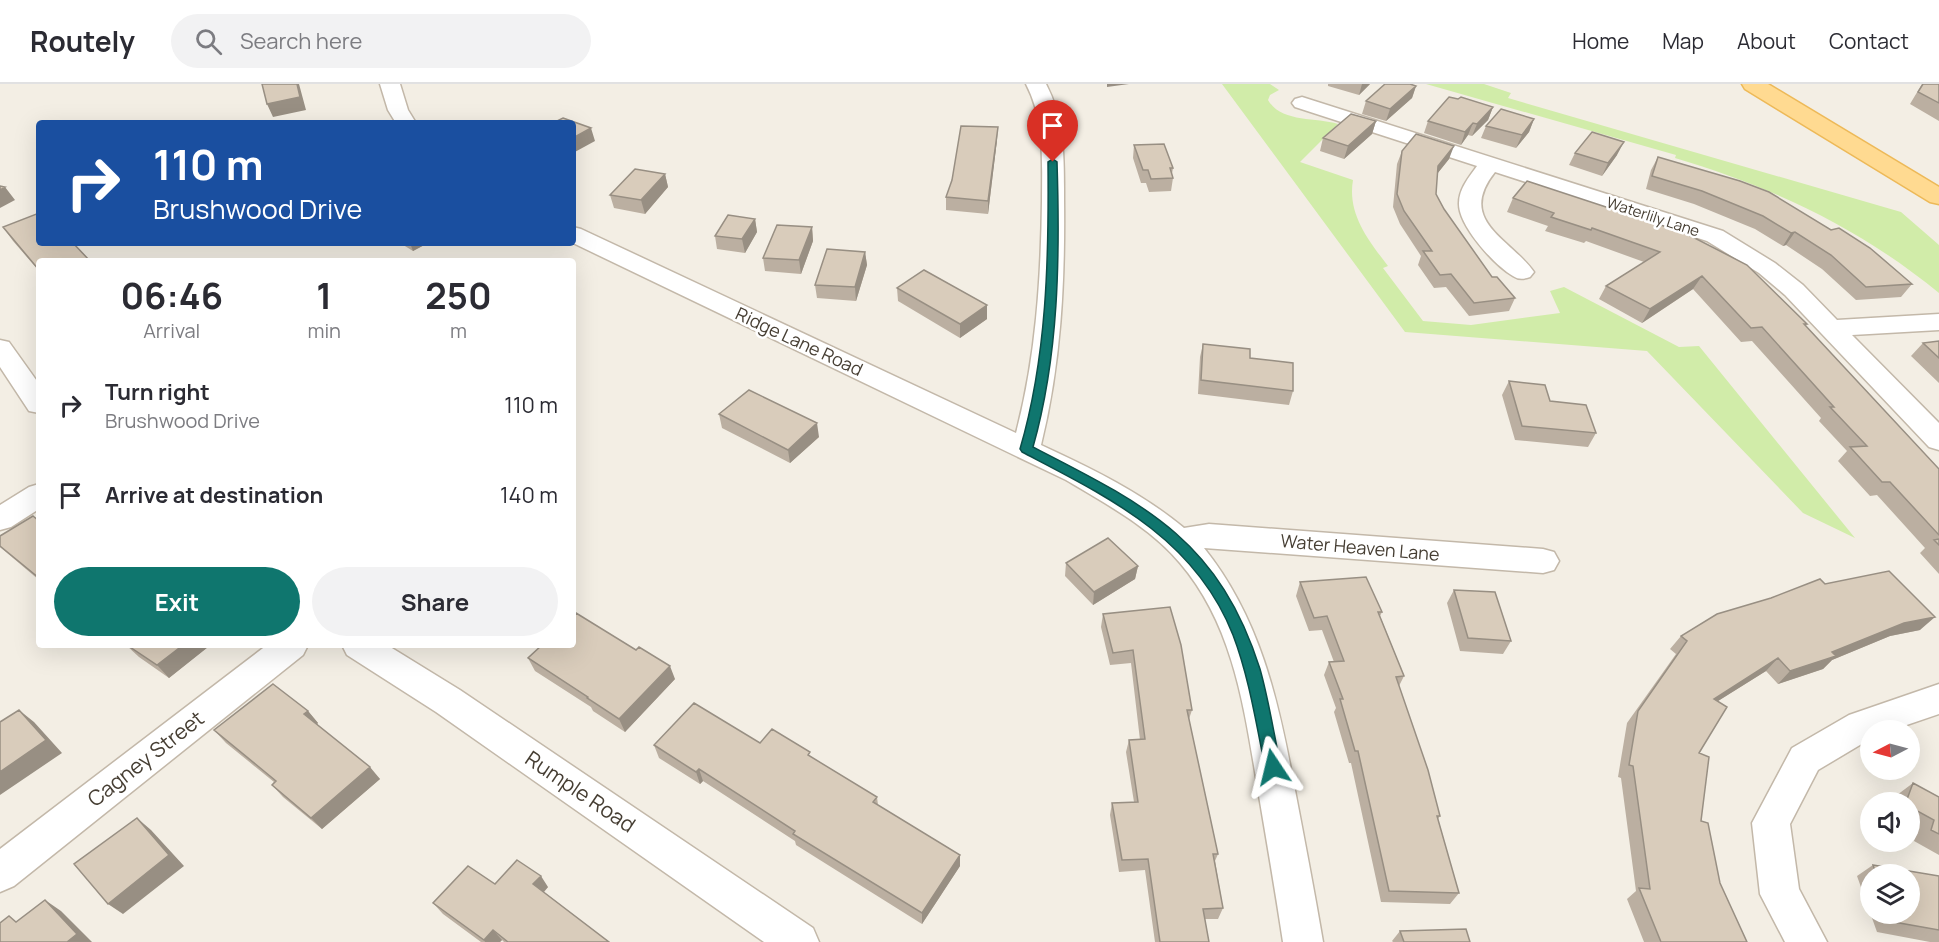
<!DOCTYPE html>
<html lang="en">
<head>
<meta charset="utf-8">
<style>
	:root { --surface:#fff; --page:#f2f2f3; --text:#2b2b33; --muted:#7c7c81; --line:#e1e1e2; --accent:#0f766e }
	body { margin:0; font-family:Manrope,sans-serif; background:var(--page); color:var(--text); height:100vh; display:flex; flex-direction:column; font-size:22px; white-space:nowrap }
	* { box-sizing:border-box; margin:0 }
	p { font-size:20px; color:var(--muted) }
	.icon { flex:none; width:33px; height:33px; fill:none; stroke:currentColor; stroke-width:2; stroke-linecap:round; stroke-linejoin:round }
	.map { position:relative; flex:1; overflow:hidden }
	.details { position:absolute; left:36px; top:174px; width:540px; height:390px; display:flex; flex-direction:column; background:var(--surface); border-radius:6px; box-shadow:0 6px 24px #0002 }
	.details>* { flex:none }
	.hud { position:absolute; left:36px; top:36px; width:540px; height:126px; border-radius:6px; box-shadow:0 6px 24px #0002; background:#1a4fa0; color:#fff; overflow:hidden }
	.needle { width:39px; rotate:264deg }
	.fabs { position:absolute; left:1860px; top:636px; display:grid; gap:12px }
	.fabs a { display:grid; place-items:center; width:60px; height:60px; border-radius:50%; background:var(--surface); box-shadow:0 6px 24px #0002; font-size:30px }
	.pin { position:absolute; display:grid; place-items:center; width:51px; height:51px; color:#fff; margin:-62px -26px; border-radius:50% 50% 50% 0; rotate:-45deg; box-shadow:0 0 6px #0007 }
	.pin .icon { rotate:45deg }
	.me { position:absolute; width:66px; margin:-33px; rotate:350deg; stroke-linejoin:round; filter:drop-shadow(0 0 4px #0008) }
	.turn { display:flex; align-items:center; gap:21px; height:126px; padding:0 18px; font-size:27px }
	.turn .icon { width:78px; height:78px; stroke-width:2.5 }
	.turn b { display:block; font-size:42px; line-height:51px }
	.eta { display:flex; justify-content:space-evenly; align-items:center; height:102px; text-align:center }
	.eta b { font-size:36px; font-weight:700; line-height:42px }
	.button { display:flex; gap:12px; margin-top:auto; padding:12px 18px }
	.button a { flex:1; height:69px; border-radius:36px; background:var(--accent); color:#fff; font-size:24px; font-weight:700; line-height:69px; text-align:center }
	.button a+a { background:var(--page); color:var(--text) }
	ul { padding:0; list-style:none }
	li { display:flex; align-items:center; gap:18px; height:90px; padding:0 18px }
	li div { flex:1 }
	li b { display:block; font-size:22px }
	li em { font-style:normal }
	header { display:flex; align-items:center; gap:36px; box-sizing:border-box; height:84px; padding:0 30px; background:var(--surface); border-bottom:2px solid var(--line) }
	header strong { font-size:28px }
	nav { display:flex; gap:33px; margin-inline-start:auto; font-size:21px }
	.search { width:420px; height:54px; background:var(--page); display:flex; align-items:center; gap:15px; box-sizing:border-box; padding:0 21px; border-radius:33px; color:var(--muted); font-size:22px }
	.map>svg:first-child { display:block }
</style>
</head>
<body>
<header>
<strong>Routely</strong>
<div class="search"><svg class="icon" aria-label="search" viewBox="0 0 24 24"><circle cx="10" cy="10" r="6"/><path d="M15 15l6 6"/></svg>Search here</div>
<nav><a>Home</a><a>Map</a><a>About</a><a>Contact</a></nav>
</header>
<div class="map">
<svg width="1939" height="858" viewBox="0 0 1939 858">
	<rect width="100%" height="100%" fill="#f3eee4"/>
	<path fill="#d1eca9" d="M 1222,0 L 1270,0 L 1279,6 L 1270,11 L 1268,16 C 1281,39 1315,33 1338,40 L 1300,78 L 1353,96 C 1347,130 1369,157 1388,182 L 1383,184 L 1423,237 L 1471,241 L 1560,229 L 1550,207 L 1564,203 L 1679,263 L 1699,262 L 1855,454 L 1803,429 L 1647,267 L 1405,248 Z
		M 1426,0 L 1484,0 L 1511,9 L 1508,14 L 1901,128 L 1939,161 L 1939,209 C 1858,143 1775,104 1675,74 L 1676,71 Z"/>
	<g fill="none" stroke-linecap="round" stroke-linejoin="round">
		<g stroke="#c3b8a9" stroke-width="3">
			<path id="minor" d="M 380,0 L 400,0 L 408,26 L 416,39 L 396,39 L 388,26 Z
				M 1026,0 L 1046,0 C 1065,36 1064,76 1064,116 C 1065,198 1061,280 1041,361 C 1091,384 1142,409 1184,444 L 1209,440 L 1543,465 L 1554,468 L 1559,477 L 1554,486 L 1543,489 L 1204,464 C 1260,534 1278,615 1294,701 C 1304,753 1314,805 1323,858 L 1283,858 C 1275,805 1266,753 1257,700 C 1244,622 1233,541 1180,479 C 1150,443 1106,420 1066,396 L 573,159 L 573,143 L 581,145 L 1016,349 C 1036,273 1041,195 1042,117 C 1042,77 1045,36 1026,0 Z
				M 1302,13 L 1723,147 L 1775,179 L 1803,201 L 1837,236 L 1939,230 L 1939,246 L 1852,251 L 1939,339 L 1939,366 L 1929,363 L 1785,211 L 1759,189 L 1707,157 L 1495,88 C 1456,137 1510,154 1534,188 L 1530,193 C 1524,195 1519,196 1513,192 C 1494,181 1458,141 1459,119 C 1459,105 1469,93 1477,82 L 1295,23 L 1292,19 L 1295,15 Z
				M 0,256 L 9,258 L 39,300 L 39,329 L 29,327 L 0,283 Z
				M 39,400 L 39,425 L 11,443 L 0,446 L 0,421 L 29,403 Z
				M 267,561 L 308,561 L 303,571 L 14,802 L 0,808 L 0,765 Z
				M 342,561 L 387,561 L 460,606 L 813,844 L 819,858 L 764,858 L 436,628 L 347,571 Z
				M 1939,600 L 1939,630 L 1892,646 L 1870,646 L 1870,655 L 1818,686 L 1790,740 L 1799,805 L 1827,858 L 1785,858 L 1760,810 L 1752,739 L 1792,664 L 1849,631 Z"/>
		</g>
		<g stroke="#edb958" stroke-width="3">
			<path id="major" d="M 1742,0 L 1768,0 L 1939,103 L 1939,120 L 1930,118 L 1745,5 Z"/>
		</g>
		<use href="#minor" fill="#fff" fill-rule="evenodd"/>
		<use href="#major" fill="#ffda91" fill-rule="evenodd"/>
	</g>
	<path fill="#bbafa1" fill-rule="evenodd" d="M 1328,0 L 1370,0 L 1359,11 L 1328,2 Z
		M 1922,0 L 1939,0 L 1939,37 L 1910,20 Z
		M 1416,2 L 1412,14 L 1386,37 L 1362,30 L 1366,17 Z
		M 1458,15 L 1493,23 L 1488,36 L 1472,52 L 1468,51 L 1461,61 L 1424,49 L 1428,37 Z
		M 1534,35 L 1529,48 L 1516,64 L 1481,54 L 1486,42 Z
		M 1376,37 L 1372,50 L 1344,75 L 1320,67 L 1323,54 Z
		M 997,56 L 988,130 L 946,126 L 946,113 Z
		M 1134,61 L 1173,84 L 1172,90 L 1173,94 L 1171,107 L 1149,108 L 1146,99 L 1141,99 L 1133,74 Z
		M 1402,67 L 1449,75 L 1437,90 L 1436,110 L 1444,125 L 1492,193 L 1515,214 L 1509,227 L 1469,232 L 1446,203 L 1434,204 L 1418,181 L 1421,172 L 1400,140 L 1393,123 L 1397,80 Z
		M 1575,69 L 1617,71 L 1602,92 L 1569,81 Z
		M 1658,73 L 1912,200 L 1901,213 L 1856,216 L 1822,185 L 1786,161 L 1783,162 L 1755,145 L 1694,120 L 1646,105 L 1651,86 Z
		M 665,90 L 668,103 L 645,130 L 614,124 L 610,111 Z
		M 1527,97 L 1807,240 L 1806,242 L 1939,385 L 1939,490 L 1920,469 L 1925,464 L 1877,411 L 1870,412 L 1838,377 L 1847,367 L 1819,337 L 1821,334 L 1752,257 L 1741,258 L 1693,205 L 1642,239 L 1599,215 L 1606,202 L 1644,178 L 1586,157 L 1584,159 L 1545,147 L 1548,142 L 1507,128 L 1513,114 Z
		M 755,135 L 757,148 L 745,169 L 717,165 L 715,152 Z
		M 3,143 L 39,177 L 39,187 L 13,157 Z
		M 812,143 L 813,157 L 801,190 L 765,187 L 763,174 Z
		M 400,159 L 428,159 L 413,167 Z
		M 865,168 L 867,181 L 856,217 L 817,214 L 815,201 Z
		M 897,204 L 987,235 L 960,254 L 898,217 Z
		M 1939,257 L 1939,299 L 1911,272 L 1923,259 Z
		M 1203,260 L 1250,274 L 1293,307 L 1289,321 L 1198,310 L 1200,273 Z
		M 1509,297 L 1550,317 L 1596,349 L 1588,363 L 1515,356 L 1502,311 Z
		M 719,330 L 819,353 L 790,379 L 722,344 Z
		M 39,437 L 39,496 L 0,463 L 0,452 Z
		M 1066,479 L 1138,482 L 1135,495 L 1093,521 L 1065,492 Z
		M 1300,498 L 1382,528 L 1380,532 L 1404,592 L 1399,602 L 1440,732 L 1438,735 L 1459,809 L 1450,820 L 1381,818 L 1351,679 L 1349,679 L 1334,628 L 1336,624 L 1324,591 L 1329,578 L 1334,578 L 1322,546 L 1309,547 L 1296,512 Z
		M 1825,500 L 1920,546 L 1890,552 L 1832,576 L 1823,585 L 1778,600 L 1766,587 L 1718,617 L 1699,669 L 1701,737 L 1720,799 L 1747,858 L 1644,858 L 1627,815 L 1636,807 L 1621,694 L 1618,693 L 1627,639 L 1676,570 L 1670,565 L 1681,552 Z
		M 1454,506 L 1511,557 L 1503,570 L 1460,567 L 1447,519 Z
		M 1103,530 L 1192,626 L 1189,635 L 1218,770 L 1215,777 L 1223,824 L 1218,835 L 1205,835 L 1209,858 L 1155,858 L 1145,786 L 1119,788 L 1110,731 L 1112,719 L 1134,718 L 1126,668 L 1129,656 L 1140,656 L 1131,579 L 1110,581 L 1101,543 Z
		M 126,561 L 206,561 L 208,563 L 169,594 L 139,573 Z
		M 528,574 L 675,595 L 625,648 L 593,627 L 591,623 L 535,587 Z
		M 308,627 L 318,639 L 317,640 L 380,695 L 322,745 L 283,713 L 272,701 L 274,698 L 226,659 L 214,646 Z
		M 760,659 L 811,673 L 877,713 L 878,721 L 960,771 L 960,782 L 922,840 L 796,761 L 795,757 L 703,697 L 700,700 L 659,674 L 654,661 Z
		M 1913,699 L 1939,713 L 1939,771 L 1914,757 L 1917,748 L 1910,743 L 1910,718 L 1894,718 L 1897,711 Z
		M 1873,781 L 1939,792 L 1939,858 L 1930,858 L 1877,848 L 1857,792 ZM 1870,790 L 1910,790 L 1910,830 L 1870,830 Z
		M 495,800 L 548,803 L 544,808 L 609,858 L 504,858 L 502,856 L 500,858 L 481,858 L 443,830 L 433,819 Z
		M 1400,847 L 1470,858 L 1393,858 L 1392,857 Z"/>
	<path fill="#988f83" d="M 297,0 L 299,0 L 306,26 L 273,33 L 267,20 Z
		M 1107,0 L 1129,0 L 1107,3 Z
		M 1362,0 L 1370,0 L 1359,11 Z
		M 1416,2 L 1412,14 L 1386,37 L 1390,25 Z
		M 1493,23 L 1488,36 L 1472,52 L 1477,40 Z
		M 1534,35 L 1529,48 L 1516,64 L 1522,51 Z
		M 1376,37 L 1372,50 L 1344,75 L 1348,62 Z
		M 1473,39 L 1468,51 L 1461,61 L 1465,48 Z
		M 998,43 L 997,56 L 988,130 L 988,117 Z
		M 591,44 L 595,57 L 573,69 L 573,54 Z
		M 1624,58 L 1617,71 L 1602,92 L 1608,79 Z
		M 1454,62 L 1449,75 L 1433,95 L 1438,82 Z
		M 665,90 L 668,103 L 645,130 L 641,116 Z
		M 5,103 L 15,116 L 0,124 L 0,106 Z
		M 755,135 L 757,148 L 745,169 L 742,155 Z
		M 812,143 L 813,157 L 801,190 L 799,176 Z
		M 1795,148 L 1786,161 L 1783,162 L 1791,149 Z
		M 410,159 L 428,159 L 413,167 Z
		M 865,168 L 867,181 L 856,217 L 855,203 Z
		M 1702,192 L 1693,205 L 1642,239 L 1650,225 Z
		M 987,221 L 987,235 L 960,254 L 960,240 Z
		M 817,339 L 819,353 L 790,379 L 788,366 Z
		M 1138,482 L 1135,495 L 1093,521 L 1094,508 Z
		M 1935,533 L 1920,546 L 1890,552 L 1832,576 L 1823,585 L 1778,600 L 1790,587 L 1832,568 L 1904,539 Z
		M 183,561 L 206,561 L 208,563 L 169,594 L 157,581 Z
		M 1778,574 L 1766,587 L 1702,627 L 1714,615 Z
		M 670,582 L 675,595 L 625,648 L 619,635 Z
		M 19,626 L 34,638 L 62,669 L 0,711 L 0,688 Z
		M 308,627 L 318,639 L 315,642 L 304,630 Z
		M 370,683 L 380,695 L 322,745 L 311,734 Z
		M 699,685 L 703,697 L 700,700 L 696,688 Z
		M 137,734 L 151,746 L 184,782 L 123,830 L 108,820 Z
		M 960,771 L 960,782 L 922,840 L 922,829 Z
		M 541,792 L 548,803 L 541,811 L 533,800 Z
		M 45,816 L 61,827 L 92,858 L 67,858 Z
		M 493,846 L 502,856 L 500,858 L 485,858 L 484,856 Z"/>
	<path fill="#d9ccbb" stroke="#988f83" stroke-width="1.5" d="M 262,0 L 297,0 L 300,13 L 267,20 Z
		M 1385,0 L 1410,0 L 1416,2 L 1390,25 L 1366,17 Z
		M 1923,0 L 1939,0 L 1939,19 L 1918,8 Z
		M 1449,13 L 1458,15 L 1461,13 L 1493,23 L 1477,40 L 1473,39 L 1465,48 L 1428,37 Z
		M 1501,25 L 1534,35 L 1522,51 L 1486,42 Z
		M 1351,30 L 1376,37 L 1348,62 L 1323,54 Z
		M 563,34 L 591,44 L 573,54 L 573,39 L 553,39 Z
		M 961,42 L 998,43 L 988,117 L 946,113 L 952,96 Z
		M 1592,48 L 1624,58 L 1608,79 L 1575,69 Z
		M 1416,50 L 1454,62 L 1438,82 L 1436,110 L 1444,125 L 1492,193 L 1497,193 L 1515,214 L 1474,219 L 1451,190 L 1440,191 L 1423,167 L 1432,167 L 1404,127 L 1397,110 L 1402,67 Z
		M 1164,60 L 1173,84 L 1170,84 L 1173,94 L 1151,95 L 1148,86 L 1143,86 L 1134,61 Z
		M 1658,73 L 1740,97 L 1769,108 L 1831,146 L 1839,144 L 1870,164 L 1912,200 L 1866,203 L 1831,171 L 1795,148 L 1791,149 L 1763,132 L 1702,107 L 1652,92 Z
		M 635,85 L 665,90 L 641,116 L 610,111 Z
		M 1527,97 L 1685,149 L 1747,181 L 1807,240 L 1804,240 L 1939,385 L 1939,451 L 1890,398 L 1882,398 L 1850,363 L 1867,362 L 1830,323 L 1834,323 L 1762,243 L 1751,244 L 1702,192 L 1650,225 L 1606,202 L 1660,168 L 1592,144 L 1591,146 L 1551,133 L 1554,129 L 1513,114 Z
		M 0,102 L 5,103 L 0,106 Z
		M 39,129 L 39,159 L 73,159 L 90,177 L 39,177 L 39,186 L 3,143 Z
		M 728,131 L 755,135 L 742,155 L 715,152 Z
		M 777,141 L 812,143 L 799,176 L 763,174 Z
		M 827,165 L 865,168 L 855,203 L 815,201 Z
		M 924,186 L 987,221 L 960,240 L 897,204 Z
		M 1939,257 L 1939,274 L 1923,259 Z
		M 1203,260 L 1250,265 L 1250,274 L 1293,279 L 1293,307 L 1201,296 Z
		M 1509,297 L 1545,301 L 1550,317 L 1586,321 L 1596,349 L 1522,342 Z
		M 749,306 L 817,339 L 788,366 L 719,330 Z
		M 33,432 L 39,437 L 39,494 L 0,462 L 0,452 Z
		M 1108,454 L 1138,482 L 1094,508 L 1066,479 Z
		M 1939,455 L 1939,461 L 1934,456 Z
		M 1889,487 L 1935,533 L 1904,539 L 1832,568 L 1836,572 L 1790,587 L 1778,574 L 1714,615 L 1727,623 L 1699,669 L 1709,673 L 1701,737 L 1708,739 L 1720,799 L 1747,858 L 1661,858 L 1639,804 L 1650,805 L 1633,682 L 1629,681 L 1638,627 L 1687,557 L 1681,552 L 1717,530 L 1771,514 L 1820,495 L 1825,500 Z
		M 1366,493 L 1382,528 L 1378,528 L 1404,592 L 1396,593 L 1428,686 L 1440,732 L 1437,732 L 1459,809 L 1389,807 L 1358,667 L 1355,667 L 1340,615 L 1343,615 L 1329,578 L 1344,577 L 1327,532 L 1314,534 L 1300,498 Z
		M 1454,506 L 1495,508 L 1511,557 L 1468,554 Z
		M 1170,523 L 1181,561 L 1192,626 L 1187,626 L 1218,770 L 1213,770 L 1223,824 L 1203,825 L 1209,858 L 1160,858 L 1148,775 L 1122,776 L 1112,719 L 1138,718 L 1129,656 L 1145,655 L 1133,566 L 1113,569 L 1103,530 Z
		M 576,529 L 636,566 L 639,563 L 670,582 L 619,635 L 587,614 L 588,613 L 528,574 L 542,561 L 573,561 L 573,532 Z
		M 127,561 L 183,561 L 157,581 Z
		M 273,600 L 308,627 L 304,630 L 370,683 L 311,734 L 272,701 L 276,697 L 214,646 Z
		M 694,619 L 760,659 L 772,645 L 810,668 L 808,671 L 877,713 L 873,718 L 960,771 L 922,829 L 793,750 L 795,747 L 699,685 L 696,688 L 654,661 Z
		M 19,626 L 46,656 L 0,688 L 0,638 Z
		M 1913,699 L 1939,713 L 1939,750 L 1931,746 L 1934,736 L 1910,723 L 1910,718 L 1906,718 Z
		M 137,734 L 169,771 L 108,820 L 74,780 Z
		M 517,776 L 541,792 L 533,800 L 609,858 L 508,858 L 493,846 L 484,856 L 433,819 L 468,782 L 495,800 Z
		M 1873,781 L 1939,792 L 1939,846 L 1894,838 L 1891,830 L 1910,830 L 1910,790 L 1876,790 Z
		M 45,816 L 77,850 L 67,858 L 0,858 L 0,839 L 9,832 L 16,838 Z
		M 1466,845 L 1470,858 L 1404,858 L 1400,847 Z"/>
	<path fill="#0f766e" stroke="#0a4d48" stroke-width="1.5" d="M 1053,75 L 1057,78 C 1060,173 1059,271 1033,363 C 1146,421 1219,456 1260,585 C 1269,617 1274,651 1281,683 L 1279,689 L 1273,691 L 1267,689 L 1265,683 C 1256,639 1249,593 1233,551 C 1195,454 1108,413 1022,368 L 1020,365 C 1047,273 1049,174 1048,78 Z"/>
	<g text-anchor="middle" stroke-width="5" stroke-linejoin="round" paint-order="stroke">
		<g font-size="15" fill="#463e33" stroke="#fff">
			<text transform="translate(1653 133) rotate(18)" y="5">Waterlily Lane</text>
		</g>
		<g font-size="18" fill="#463e33" stroke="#fff">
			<text transform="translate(799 258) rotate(25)" y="6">Ridge Lane Road</text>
			<text transform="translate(1360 464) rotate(5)" y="6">Water Heaven Lane</text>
		</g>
		<g font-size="21" fill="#463e33" stroke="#fff">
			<text transform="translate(146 675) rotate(-38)" y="7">Cagney Street</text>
			<text transform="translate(580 708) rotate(34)" y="7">Rumple Road</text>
		</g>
	</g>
</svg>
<div class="fabs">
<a><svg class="needle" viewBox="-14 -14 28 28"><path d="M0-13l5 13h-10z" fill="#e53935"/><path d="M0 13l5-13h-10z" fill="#7c7c81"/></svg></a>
<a><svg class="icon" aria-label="sound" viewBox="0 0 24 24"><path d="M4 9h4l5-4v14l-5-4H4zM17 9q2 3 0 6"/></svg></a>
<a><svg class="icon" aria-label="layers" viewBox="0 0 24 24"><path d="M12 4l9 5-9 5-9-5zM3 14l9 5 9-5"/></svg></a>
</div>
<div class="pin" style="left:1053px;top:78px;background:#d93025"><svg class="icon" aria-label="arrive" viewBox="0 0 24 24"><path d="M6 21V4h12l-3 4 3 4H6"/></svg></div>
<svg class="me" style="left:1273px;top:683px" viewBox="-20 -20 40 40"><path d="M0-17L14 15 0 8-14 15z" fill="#0f766e" stroke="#fff" stroke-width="4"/></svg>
<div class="hud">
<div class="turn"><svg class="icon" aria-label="right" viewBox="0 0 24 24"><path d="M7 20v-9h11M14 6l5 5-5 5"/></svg><div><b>110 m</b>Brushwood Drive</div></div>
</div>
<section class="details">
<div class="eta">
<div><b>06:46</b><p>Arrival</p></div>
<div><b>1</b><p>min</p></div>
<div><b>250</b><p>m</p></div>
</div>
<ul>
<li><svg class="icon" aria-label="right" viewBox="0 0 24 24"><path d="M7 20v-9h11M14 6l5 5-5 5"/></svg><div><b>Turn right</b><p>Brushwood Drive</p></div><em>110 m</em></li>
<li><svg class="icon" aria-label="arrive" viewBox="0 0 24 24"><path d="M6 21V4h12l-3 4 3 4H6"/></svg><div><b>Arrive at destination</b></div><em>140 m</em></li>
</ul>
<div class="button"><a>Exit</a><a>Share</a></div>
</section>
</div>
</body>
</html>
